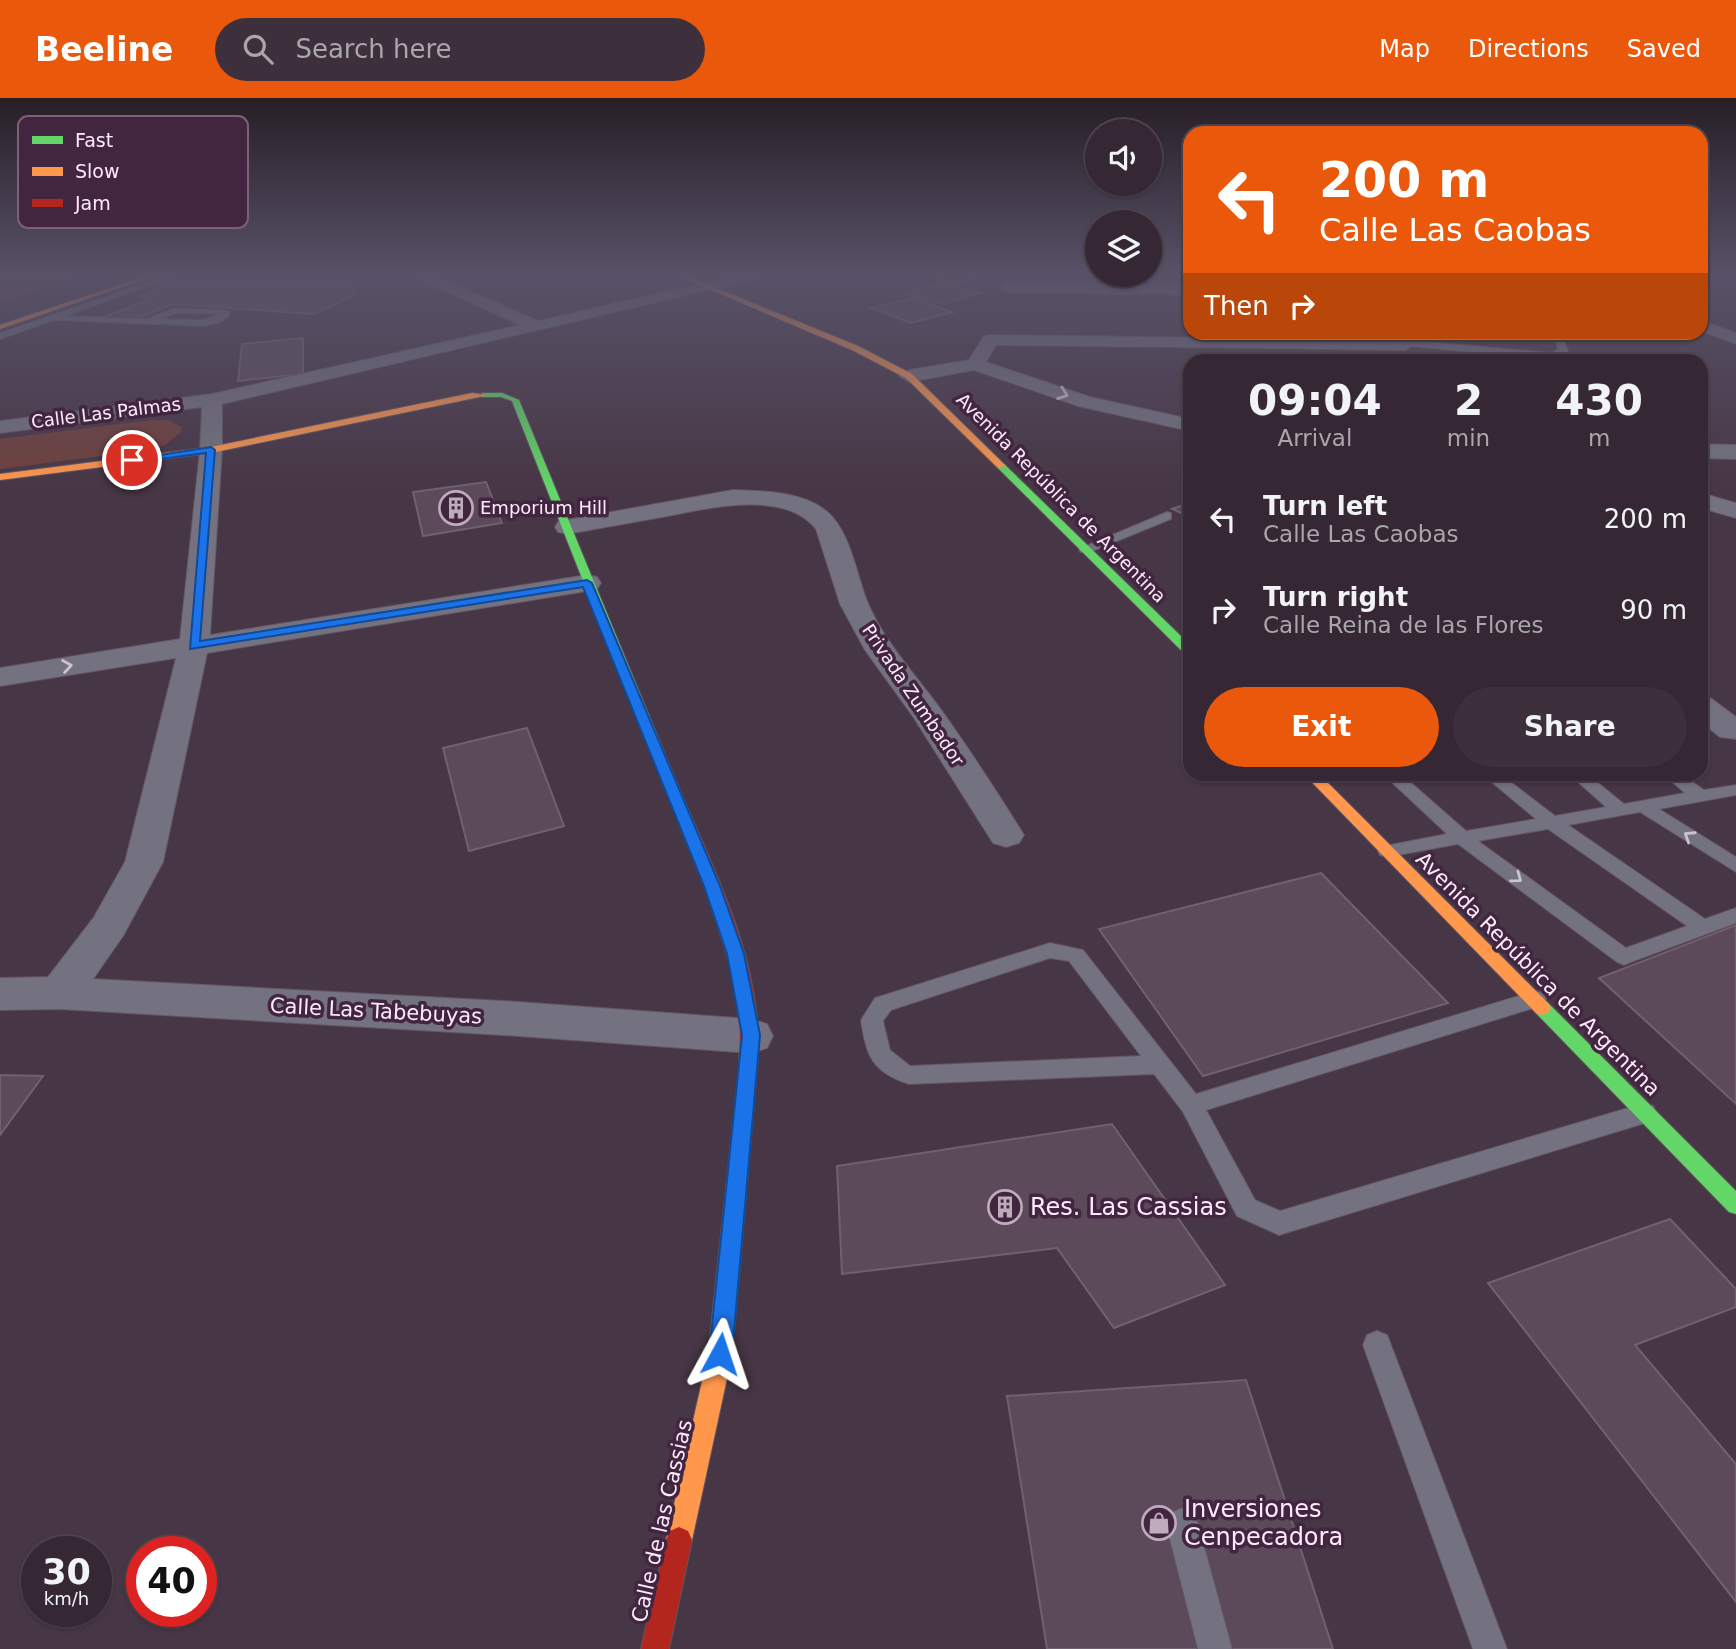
<!DOCTYPE html>
<html lang="en">
<head>
<meta charset="utf-8">
<style>
	:root { --surface:#352834; --page:#3d303c; --text:#f1f3f6; --muted:#aaa6ac; --line:#4f444f; --accent:#ea580c }
	body { margin:0; font-family:"DejaVu Sans",sans-serif; background:var(--page); color:var(--text); height:100vh; display:flex; flex-direction:column; font-size:26px; white-space:nowrap }
	* { box-sizing:border-box; margin:0 }
	p { font-size:23px; color:var(--muted) }
	.icon { flex:none; width:38px; height:38px; fill:none; stroke:currentColor; stroke-width:2; stroke-linecap:round; stroke-linejoin:round }
	.map { position:relative; flex:1; overflow:hidden }
	.details { position:absolute; left:1183px; top:256px; width:525px; height:427px; display:flex; flex-direction:column; background:var(--surface); border-radius:21px; box-shadow:0 2px 5px #0004,0 0 0 2px var(--line) }
	.details>* { flex:none }
	.banner { position:absolute; left:1183px; top:28px; width:525px; height:214px; border-radius:21px; box-shadow:0 2px 5px #0004,0 0 0 2px var(--line); background:#ea580c; color:#fff; overflow:hidden }
	.buttons { position:absolute; left:1085px; top:21px; display:grid; gap:14px }
	.buttons a { display:grid; place-items:center; width:77px; height:77px; border-radius:50%; background:var(--surface); box-shadow:0 2px 5px #0004,0 0 0 2px var(--line); font-size:35px }
	.speed { position:absolute; left:21px; top:1438px; display:flex; gap:14px; font-size:35px; font-weight:700; text-align:center }
	.speed>* { display:grid; place-content:center; width:91px; height:91px; border-radius:50%; background:var(--surface); box-shadow:0 2px 5px #0004,0 0 0 2px var(--line); line-height:1 }
	.speed small { font-size:18px; font-weight:400 }
	.speed .limit { border:10px solid #d22; background:#fff; color:#111 }
	.pin { position:absolute; display:grid; place-items:center; width:60px; height:60px; color:#fff; margin:-30px; border:4px solid #fff; border-radius:50%; box-shadow:0 2px 7px #0007 }
	.me { position:absolute; width:77px; margin:-38px; rotate:5deg; stroke-linejoin:round; filter:drop-shadow(0 0 5px #0008) }
	.turn { display:flex; align-items:center; gap:24px; height:147px; padding:0 21px; font-size:32px }
	.turn .icon { width:91px; height:91px; stroke-width:2.5 }
	.turn b { display:block; font-size:49px; line-height:60px }
	.then { display:flex; align-items:center; height:66px; padding:0 21px; background:#0003; gap:14px; font-size:26px }
	.eta { display:flex; justify-content:space-evenly; align-items:center; height:119px; text-align:center }
	.eta b { font-size:42px; font-weight:800; line-height:49px }
	.primary-button { display:flex; gap:14px; margin-top:auto; padding:14px 21px }
	.primary-button a { flex:1; height:80px; border-radius:42px; background:var(--accent); color:#fff; font-size:28px; font-weight:800; line-height:80px; text-align:center }
	.primary-button a+a { background:var(--page); color:var(--text) }
	ul { padding:0; list-style:none }
	li { display:flex; align-items:center; gap:21px; height:91px; padding:0 21px }
	li div { flex:1 }
	li b { display:block; font-size:26px }
	li em { font-style:normal }
	header { display:flex; align-items:center; gap:42px; box-sizing:border-box; height:98px; padding:0 35px; background:var(--accent); color:#fff }
	header strong { font-size:33px }
	nav { display:flex; gap:38px; margin-inline-start:auto; font-size:24px }
	.search { width:490px; height:63px; background:var(--page); display:flex; align-items:center; gap:18px; box-sizing:border-box; padding:0 24px; border-radius:38px; color:var(--muted); font-size:26px }
	.map>svg:first-child { display:block }
</style>
</head>
<body>
<header>
<strong>Beeline</strong>
<div class="search"><svg class="icon" aria-label="search" viewBox="0 0 24 24"><circle cx="10" cy="10" r="6"/><path d="M15 15l6 6"/></svg>Search here</div>
<nav><a>Map</a><a>Directions</a><a>Saved</a></nav>
</header>
<div class="map">
<svg width="1736" height="1551" viewBox="0 0 1736 1551">
	<rect width="100%" height="100%" fill="#473645"/>
	<path fill="#6e403c" d="M 0,174 L 97,174 L 0,204 Z
		M 151,322 L 167,322 L 182,329 L 181,334 L 165,347 L 149,352 L 0,371 L 0,341 Z"/>
	<path fill="#5c4a5a" stroke="#70616e" stroke-width="2" d="M 184,174 L 343,174 L 335,177 L 357,179 L 354,197 L 314,216 L 173,206 L 132,222 L 101,220 L 153,200 L 140,199 L 172,186 L 154,185 Z
		M 554,174 L 608,174 L 569,181 Z
		M 929,174 L 950,174 L 978,178 L 963,185 L 920,178 Z
		M 940,185 L 980,195 L 943,206 L 903,196 Z
		M 912,200 L 953,214 L 911,225 L 871,210 Z
		M 303,240 L 303,276 L 238,283 L 242,246 Z
		M 486,384 L 502,425 L 423,438 L 413,394 Z
		M 1190,405 L 1190,419 L 1172,411 Z
		M 527,630 L 564,728 L 469,753 L 443,650 Z
		M 1321,775 L 1448,905 L 1203,978 L 1099,831 Z
		M 1736,827 L 1736,1006 L 1599,880 Z
		M 0,977 L 43,978 L 0,1037 Z
		M 1112,1026 L 1225,1187 L 1114,1230 L 1057,1150 L 842,1176 L 837,1068 Z
		M 1670,1121 L 1736,1191 L 1736,1209 L 1635,1247 L 1736,1366 L 1736,1504 L 1488,1185 Z
		M 1246,1282 L 1333,1551 L 1047,1551 L 1007,1298 Z"/>
	<g fill="none" stroke-linecap="round" stroke-linejoin="round">
		<g stroke="#635561" stroke-width="2">
			<path id="lane" d="M 177,174 L 187,174 L 66,218 L 147,221 L 175,210 L 224,212 L 229,214 L 229,218 L 219,225 L 203,228 L 54,222 L 0,241 L 0,235 ZM 176,215 L 220,216 L 203,222 L 160,221 Z
				M 1560,240 L 1564,243 L 1568,253 L 1552,261 L 1407,248 L 1403,245 L 1407,242 L 1551,255 L 1558,252 L 1556,243 Z
				M 1167,414 L 1171,415 L 1171,421 L 1090,454 L 1080,454 L 1079,451 Z
				M 1383,676 L 1401,676 L 1466,733 L 1536,721 L 1482,676 L 1500,676 L 1555,718 L 1606,709 L 1569,676 L 1587,676 L 1624,706 L 1685,695 L 1663,676 L 1681,676 L 1704,692 L 1736,687 L 1736,697 L 1659,711 L 1736,759 L 1736,774 L 1640,714 L 1568,727 L 1705,821 L 1736,810 L 1736,825 L 1631,864 L 1624,867 L 1617,864 L 1458,746 L 1387,759 L 1380,757 L 1378,753 L 1380,749 L 1447,736 ZM 1548,731 L 1687,828 L 1626,850 L 1478,743 Z
				M 1050,845 L 1083,852 L 1196,996 L 1535,893 L 1543,895 L 1546,901 L 1543,907 L 1206,1012 L 1255,1102 L 1280,1113 L 1645,1005 L 1653,1008 L 1657,1015 L 1653,1022 L 1645,1025 L 1279,1137 L 1237,1118 L 1183,1014 L 1154,976 L 909,986 C 872,974 866,958 861,922 L 875,900 ZM 1050,860 L 1069,863 L 1141,958 L 910,968 L 890,952 L 883,923 L 891,912 Z
				M 1377,1233 L 1387,1237 L 1391,1247 L 1507,1551 L 1473,1551 L 1363,1247 L 1367,1237 Z
				M 1182,1410 L 1193,1415 L 1198,1426 L 1232,1551 L 1198,1551 L 1166,1426 L 1171,1415 Z"/>
		</g>
		<g stroke="#635561" stroke-width="2">
			<path id="street" d="M 408,174 L 427,174 L 538,223 L 750,174 L 775,174 L 773,177 L 222,306 L 222,352 L 210,537 L 587,477 L 597,479 L 601,485 L 597,491 L 587,493 L 207,555 L 163,764 L 123,838 L 93,881 L 503,903 L 751,921 L 767,926 L 773,938 L 767,950 L 751,955 L 503,937 L 60,911 L 0,912 L 0,880 L 48,879 L 94,819 L 125,764 L 176,560 L 0,588 L 0,570 L 180,541 L 200,352 L 202,309 L 0,335 L 0,323 L 212,296 L 520,227 L 410,177 Z
				M 1009,186 L 1190,187 L 1190,197 L 1003,194 L 1001,191 L 1003,188 Z
				M 1701,222 L 1736,235 L 1736,246 L 1701,233 Z
				M 990,237 L 1405,242 L 1414,247 L 1405,252 L 996,247 L 986,264 L 1090,299 L 1190,321 L 1190,333 L 1078,308 L 974,272 L 909,284 L 899,278 L 909,272 L 969,262 L 984,238 Z
				M 1701,346 L 1736,347 L 1736,361 L 1701,360 Z
				M 733,392 C 762,393 801,393 825,412 C 850,431 856,475 867,503 C 883,542 914,575 939,609 C 969,650 997,694 1024,737 L 1019,745 L 1006,749 L 993,745 L 914,620 L 865,552 L 840,506 L 816,431 C 782,389 703,412 657,420 C 627,425 597,431 567,436 L 558,434 L 555,429 L 558,424 L 567,422 Z
				M 1701,395 L 1736,405 L 1736,420 L 1701,410 Z
				M 1701,598 L 1712,601 L 1736,619 L 1736,641 L 1720,639 L 1701,624 Z"/>
		</g>
		<g stroke="#635561" stroke-width="2">
			<path id="fast" d="M 482,295 L 502,295 L 519,302 L 680,693 L 678,696 L 673,697 L 666,693 L 512,303 L 501,299 L 482,299 Z
				M 998,366 L 1004,366 L 1190,547 L 1190,558 L 1186,557 L 998,370 Z
				M 1542,903 L 1548,905 L 1736,1093 L 1736,1116 L 1729,1114 L 1536,915 L 1533,910 L 1536,905 Z"/>
		</g>
		<g stroke="#635561" stroke-width="2">
			<path id="slow" d="M 158,174 L 166,174 L 0,231 L 0,227 Z
				M 669,174 L 677,174 L 858,248 L 912,276 L 1006,368 L 998,370 L 906,280 L 852,252 Z
				M 472,295 L 489,297 L 211,355 L 0,382 L 0,376 L 211,349 Z
				M 1304,676 L 1319,676 L 1548,905 L 1551,910 L 1548,915 L 1542,917 L 1536,915 Z
				M 748,962 L 755,965 L 757,970 L 732,1257 L 692,1442 L 688,1451 L 679,1455 L 670,1451 L 666,1442 L 708,1257 L 739,970 L 741,965 Z"/>
		</g>
		<g stroke="#635561" stroke-width="2">
			<path id="jam" d="M 673,689 L 680,693 C 715,774 759,859 758,949 C 758,958 759,967 755,975 L 748,978 L 741,975 L 739,970 L 740,934 L 736,899 L 729,863 L 706,793 L 666,693 Z
				M 679,1429 L 688,1433 L 692,1442 L 669,1551 L 641,1551 L 666,1442 L 670,1433 Z"/>
		</g>
		<use href="#lane" fill="#747280" fill-rule="evenodd"/>
		<use href="#street" fill="#747280" fill-rule="evenodd"/>
		<use href="#fast" fill="#63d668" fill-rule="evenodd"/>
		<use href="#slow" fill="#ff974d" fill-rule="evenodd"/>
		<use href="#jam" fill="#b3261e" fill-rule="evenodd"/>
	</g>
	<defs><path id="oneway-chevron" d="M-2-3.5L2.5 0L-2 3.5" fill="none" stroke-width="1.6" stroke-linecap="round" stroke-linejoin="round" transform="scale(1.75)"/></defs>
	<g stroke="#cec1d1">
		<use href="#oneway-chevron" transform="translate(1063 296) rotate(20)"/>
		<use href="#oneway-chevron" transform="translate(67 568) rotate(-9)"/>
		<use href="#oneway-chevron" transform="translate(1689 738) rotate(-147)"/>
		<use href="#oneway-chevron" transform="translate(1517 780) rotate(37)"/>
	</g>
	<linearGradient id="sky" x2="0" y2="1"><stop stop-color="#271e26"/><stop offset="0.45" stop-color="#585268"/><stop offset="1" stop-color="#585268" stop-opacity="0"/></linearGradient>
	<rect width="1736" height="391" fill="url(#sky)"/>
	<path fill="#1a73e8" stroke="#114b97" stroke-width="2" d="M 211,349 L 215,352 L 200,543 L 587,482 L 592,485 L 720,788 L 744,856 L 760,937 L 732,1256 L 729,1265 L 720,1268 L 712,1265 L 709,1256 L 742,937 L 727,856 L 704,788 L 583,489 L 190,551 L 206,355 L 132,365 L 127,362 Z"/>
	<defs>
		<g id="building-ring" transform="scale(1.75)"><circle r="9.5" fill="#422640" stroke="#beacbc" stroke-width="1.5"/><path d="M-4-6H4V6H1V3H-1V6H-4ZM-2.5-4.3h1.7v1.8h-1.7ZM.8-4.3h1.7v1.8H.8ZM-2.5-1h1.7V.8h-1.7ZM.8-1h1.7V.8H.8Z" fill="#beacbc"/></g>
		<g id="shop-ring" transform="scale(1.75)"><circle r="9.5" fill="#422640" stroke="#beacbc" stroke-width="1.5"/><path d="M-5-2.5h2.3a2.7 3.5 0 0 1 5.4 0H5L5.5 6h-11ZM-1.5-2.5h3a1.5 2.3 0 0 0-3 0Z" fill="#beacbc"/></g>
	</defs>
	<g fill-rule="evenodd">
		<use href="#building-ring" x="456" y="410"/>
		<use href="#building-ring" x="1005" y="1109"/>
		<use href="#shop-ring" x="1159" y="1425"/>
	</g>
	<g text-anchor="middle" stroke-width="7" stroke-linejoin="round" paint-order="stroke">
		<g font-size="18" fill="#feebfc" stroke="#422640">
			<text transform="translate(106 315) rotate(-7)" y="6">Calle Las Palmas</text>
			<text transform="translate(1061 400) rotate(45)" y="6">Avenida República de Argentina</text>
			<text transform="translate(913 597) rotate(56)" y="6">Privada Zumbador</text>
		</g>
		<g font-size="18" fill="#feebfc" stroke="#422640" text-anchor="start">
			<text x="480" y="416">Emporium Hill</text>
		</g>
		<g font-size="21" fill="#feebfc" stroke="#422640">
			<text transform="translate(1538 876) rotate(45)" y="7">Avenida República de Argentina</text>
			<text transform="translate(376 913) rotate(3)" y="7">Calle Las Tabebuyas</text>
			<text transform="translate(662 1423) rotate(-77)" y="7">Calle de las Cassias</text>
		</g>
		<g font-size="24" fill="#feebfc" stroke="#422640" text-anchor="start">
			<text x="1030" y="1117">Res. Las Cassias</text>
			<text x="1184" y="1419">Inversiones<tspan x="1184" dy="28">Cenpecadora</tspan></text>
		</g>
	</g>
	<rect x="18" y="18" width="230" height="112" rx="10" fill="#422640" stroke="#7a6178" stroke-width="2"/>
	<rect x="32" y="38" width="31" height="8" fill="#63d668"/>
	<rect x="32" y="69" width="31" height="9" fill="#ff974d"/>
	<rect x="32" y="101" width="31" height="8" fill="#b3261e"/>
	<g font-size="19" fill="#feebfc">
		<text x="75" y="49">Fast</text>
		<text x="75" y="80">Slow</text>
		<text x="75" y="112">Jam</text>
	</g>
</svg>
<div class="buttons">
<a><svg class="icon" aria-label="sound" viewBox="0 0 24 24"><path d="M4 9h4l5-4v14l-5-4H4zM17 9q2 3 0 6"/></svg></a>
<a><svg class="icon" aria-label="layers" viewBox="0 0 24 24"><path d="M12 4l9 5-9 5-9-5zM3 14l9 5 9-5"/></svg></a>
</div>
<div class="speed"><div>30<small>km/h</small></div><div class="limit">40</div></div>
<div class="pin" style="left:132px;top:362px;background:#d93025"><svg class="icon" aria-label="arrive" viewBox="0 0 24 24"><path d="M6 21V4h12l-3 4 3 4H6"/></svg></div>
<svg class="me" style="left:720px;top:1256px" viewBox="-20 -20 40 40"><path d="M0-17L14 15 0 8-14 15z" fill="#1a73e8" stroke="#fff" stroke-width="4"/></svg>
<div class="banner">
<div class="turn"><svg class="icon" aria-label="left" viewBox="0 0 24 24"><path d="M17 20v-9H6M10 6l-5 5 5 5"/></svg><div><b>200 m</b>Calle Las Caobas</div></div>
<div class="then">Then<svg class="icon" aria-label="right" viewBox="0 0 24 24"><path d="M7 20v-9h11M14 6l5 5-5 5"/></svg></div>
</div>
<section class="details">
<div class="eta">
<div><b>09:04</b><p>Arrival</p></div>
<div><b>2</b><p>min</p></div>
<div><b>430</b><p>m</p></div>
</div>
<ul>
<li><svg class="icon" aria-label="left" viewBox="0 0 24 24"><path d="M17 20v-9H6M10 6l-5 5 5 5"/></svg><div><b>Turn left</b><p>Calle Las Caobas</p></div><em>200 m</em></li>
<li><svg class="icon" aria-label="right" viewBox="0 0 24 24"><path d="M7 20v-9h11M14 6l5 5-5 5"/></svg><div><b>Turn right</b><p>Calle Reina de las Flores</p></div><em>90 m</em></li>
</ul>
<div class="primary-button"><a>Exit</a><a>Share</a></div>
</section>
</div>
</body>
</html>
